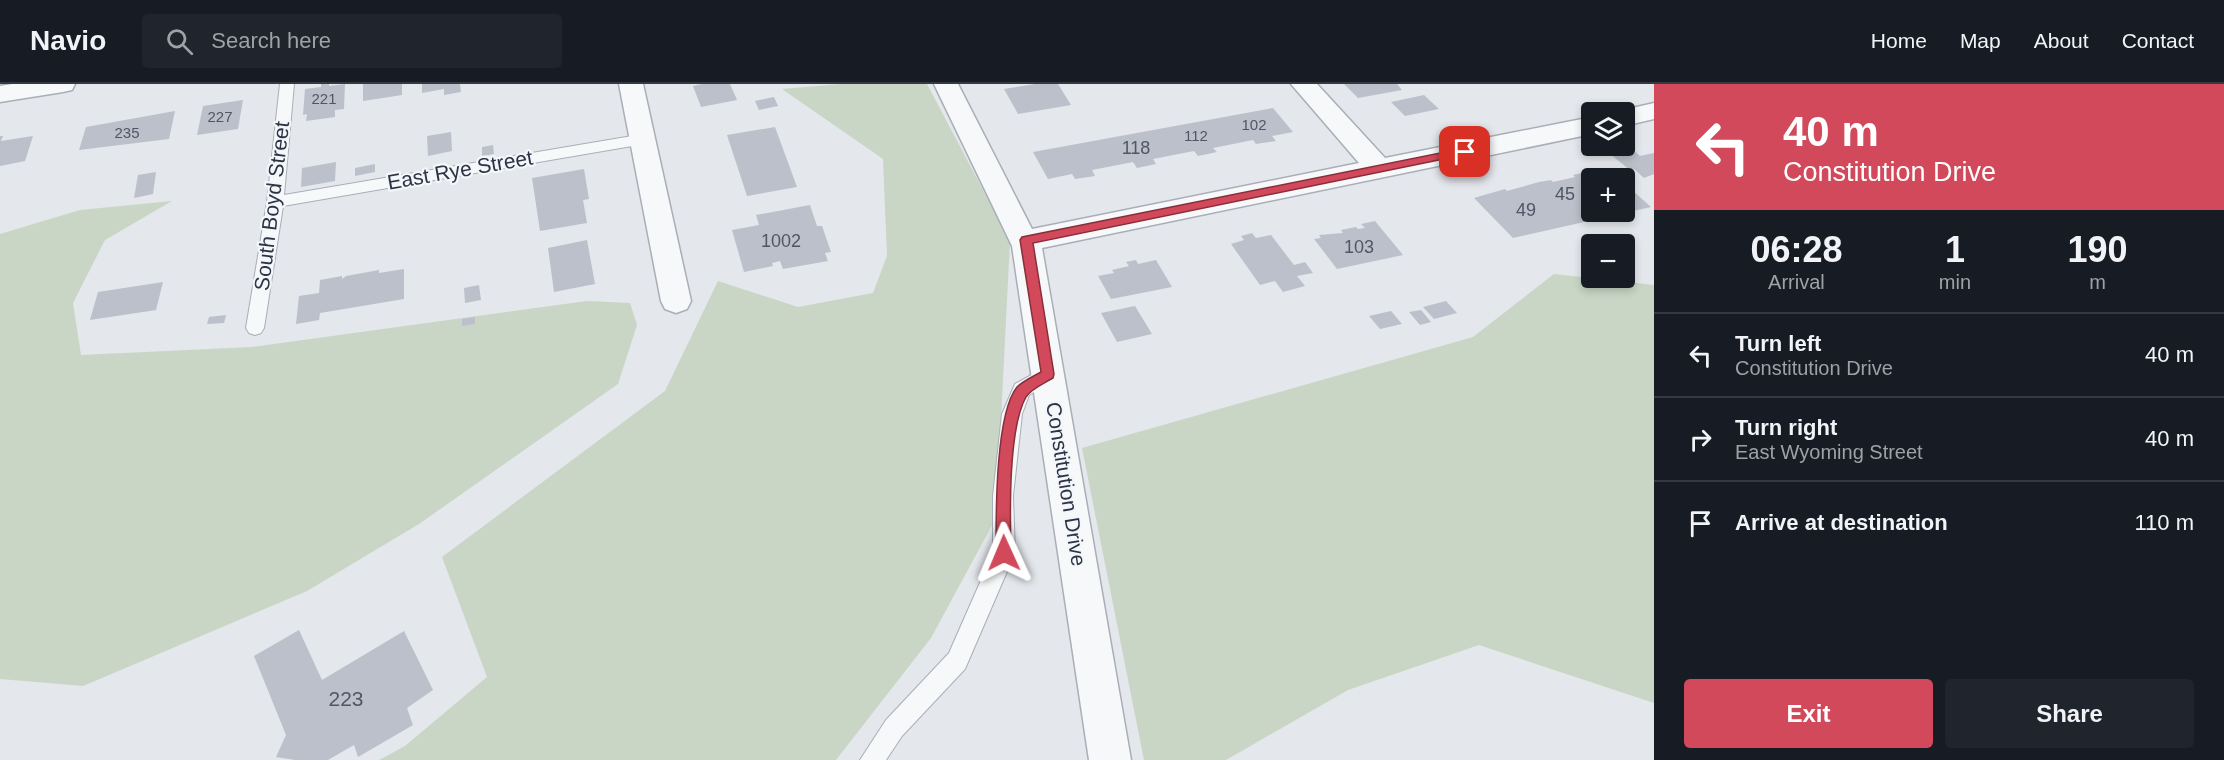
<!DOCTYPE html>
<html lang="en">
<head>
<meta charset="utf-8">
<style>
	:root { --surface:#171b24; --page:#20242c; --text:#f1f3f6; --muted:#9ea1a6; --line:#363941; --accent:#d1495b }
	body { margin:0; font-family:Helvetica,sans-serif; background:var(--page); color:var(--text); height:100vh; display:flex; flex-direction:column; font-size:22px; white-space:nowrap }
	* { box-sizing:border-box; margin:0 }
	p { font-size:20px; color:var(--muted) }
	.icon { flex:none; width:33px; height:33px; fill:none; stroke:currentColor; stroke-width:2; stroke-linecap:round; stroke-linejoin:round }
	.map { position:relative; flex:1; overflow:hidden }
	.sheet { display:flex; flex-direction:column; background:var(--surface); width:570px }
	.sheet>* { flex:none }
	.top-card { background:#d1495b; color:#fff; overflow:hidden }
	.controls { position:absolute; left:1581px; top:18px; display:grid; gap:12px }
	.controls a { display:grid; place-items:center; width:54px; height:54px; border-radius:6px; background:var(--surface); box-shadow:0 3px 9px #0003; font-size:30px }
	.pin { position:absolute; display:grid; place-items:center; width:51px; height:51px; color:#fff; margin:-26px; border-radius:12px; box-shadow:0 3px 9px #0006 }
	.me { position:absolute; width:66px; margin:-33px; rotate:359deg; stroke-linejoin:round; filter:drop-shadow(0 0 4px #0008) }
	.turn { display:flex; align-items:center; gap:21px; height:126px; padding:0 30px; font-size:27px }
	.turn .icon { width:78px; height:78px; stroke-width:2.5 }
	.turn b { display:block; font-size:42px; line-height:51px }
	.eta { display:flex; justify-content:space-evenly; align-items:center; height:102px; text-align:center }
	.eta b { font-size:36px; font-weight:700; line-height:42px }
	.primary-button { display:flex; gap:12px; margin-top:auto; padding:12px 30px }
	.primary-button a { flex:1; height:69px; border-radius:6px; background:var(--accent); color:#fff; font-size:24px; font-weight:700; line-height:69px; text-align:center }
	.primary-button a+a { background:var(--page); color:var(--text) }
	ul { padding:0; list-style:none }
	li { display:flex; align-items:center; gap:18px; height:84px; padding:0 30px; border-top:2px solid var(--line) }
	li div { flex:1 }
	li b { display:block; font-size:22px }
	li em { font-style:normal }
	header { display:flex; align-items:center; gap:36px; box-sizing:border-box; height:84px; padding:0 30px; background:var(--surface); border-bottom:2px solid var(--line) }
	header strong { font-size:28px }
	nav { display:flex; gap:33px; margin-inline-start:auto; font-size:21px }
	.search { width:420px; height:54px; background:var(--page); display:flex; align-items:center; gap:15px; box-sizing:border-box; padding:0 21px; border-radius:6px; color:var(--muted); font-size:22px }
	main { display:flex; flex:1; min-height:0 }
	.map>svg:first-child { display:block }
</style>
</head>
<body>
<header>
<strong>Navio</strong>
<div class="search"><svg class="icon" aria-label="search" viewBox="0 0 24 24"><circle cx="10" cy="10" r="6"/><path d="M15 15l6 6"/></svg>Search here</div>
<nav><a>Home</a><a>Map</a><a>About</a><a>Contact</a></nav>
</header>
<main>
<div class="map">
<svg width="1654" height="676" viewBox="0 0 1654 676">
	<rect width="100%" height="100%" fill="#e4e7ec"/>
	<path fill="#c9d6c5" d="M 841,0 L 927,0 L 1010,157 L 996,434 L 931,554 L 836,676 L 379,676 L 405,662 L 487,593 L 442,473 L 665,307 L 718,197 L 798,223 L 873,209 L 887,172 L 883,75 L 782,5 Z
		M 172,117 L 105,156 L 73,219 L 81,271 L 252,263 L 587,217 L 630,219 L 637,241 L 618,300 L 419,440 L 307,507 L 83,602 L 0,595 L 0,150 L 80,126 Z
		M 1554,190 L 1654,201 L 1654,619 L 1479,561 L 1348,606 L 1226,676 L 1144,676 L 1082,364 L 1473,253 Z"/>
	<path fill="#bbc0ca" d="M 321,0 L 329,0 L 329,2 L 345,0 L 344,25 L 335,26 L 335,33 L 306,37 L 307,30 L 303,31 L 305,5 L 321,3 Z
		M 363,0 L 402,0 L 402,11 L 363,17 Z
		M 422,0 L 460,0 L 461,8 L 444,11 L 444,5 L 422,9 Z
		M 702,0 L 730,0 L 737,16 L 701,23 L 693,2 Z
		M 1035,0 L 1058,0 L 1071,21 L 1018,30 L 1004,5 Z
		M 1344,0 L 1397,0 L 1402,6 L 1358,14 Z
		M 1424,11 L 1439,25 L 1405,32 L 1391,18 Z
		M 774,13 L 778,22 L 759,26 L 755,17 Z
		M 243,16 L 238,45 L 197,51 L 203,22 Z
		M 1273,24 L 1293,48 L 1272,52 L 1276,57 L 1256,60 L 1253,56 L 1213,64 L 1217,68 L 1198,72 L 1194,67 L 1153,75 L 1156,80 L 1137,84 L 1133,78 L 1092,86 L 1095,92 L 1075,95 L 1072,90 L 1048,95 L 1033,68 Z
		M 175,27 L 169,55 L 79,66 L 86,43 Z
		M 775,43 L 797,103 L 747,112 L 727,51 Z
		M 451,48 L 452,67 L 428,72 L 427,52 Z
		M 0,52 L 3,52 L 1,57 L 33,52 L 25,77 L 0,82 Z
		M 1624,58 L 1640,72 L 1654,69 L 1654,90 L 1644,94 L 1634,85 L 1630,86 L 1600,62 L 1624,62 Z
		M 493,61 L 494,70 L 482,72 L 482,63 Z
		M 336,78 L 335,97 L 301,103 L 302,84 Z
		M 375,80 L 375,88 L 355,92 L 355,84 Z
		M 584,85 L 589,115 L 583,116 L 587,139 L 540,147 L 532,94 Z
		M 1595,86 L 1598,88 L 1610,86 L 1620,94 L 1592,94 L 1592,128 L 1624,128 L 1624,99 L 1651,123 L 1513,154 L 1474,114 L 1505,105 L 1507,107 L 1539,98 L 1551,96 L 1553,98 L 1575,93 L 1573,91 Z
		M 156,88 L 153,110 L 134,114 L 138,91 Z
		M 810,121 L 817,142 L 822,142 L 831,168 L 825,169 L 828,177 L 783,185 L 780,177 L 772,179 L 773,182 L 744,188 L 732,146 L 759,141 L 756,131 Z
		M 1375,137 L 1403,171 L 1337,185 L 1314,155 L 1321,154 L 1319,151 L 1343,149 L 1341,146 L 1356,143 L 1358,145 L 1365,144 L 1361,140 Z
		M 1252,149 L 1256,154 L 1271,151 L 1294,181 L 1305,178 L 1313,189 L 1297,192 L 1305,202 L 1283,208 L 1275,197 L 1260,201 L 1231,160 L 1244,156 L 1241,152 Z
		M 587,156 L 595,200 L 554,208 L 548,164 Z
		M 1136,176 L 1138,180 L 1156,176 L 1172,203 L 1111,215 L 1098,192 L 1114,189 L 1112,186 L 1129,182 L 1126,178 Z
		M 404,185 L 404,215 L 320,229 L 319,236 L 296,240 L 299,212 L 319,209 L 320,196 L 342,192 L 342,195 L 346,192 L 379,186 L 379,189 Z
		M 163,198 L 156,226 L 90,236 L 98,208 Z
		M 479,201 L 481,216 L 465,219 L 464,204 Z
		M 1446,217 L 1457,229 L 1434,235 L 1423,223 Z
		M 1135,222 L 1152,250 L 1117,258 L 1101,229 Z
		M 1421,226 L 1431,238 L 1420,241 L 1409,228 Z
		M 1391,227 L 1402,240 L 1380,245 L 1369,232 Z
		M 226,231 L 224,239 L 207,240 L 209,233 Z
		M 475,233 L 475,240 L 462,242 L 462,235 Z
		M 299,546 L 322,596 L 404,547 L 433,606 L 407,624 L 413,641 L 358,673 L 354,661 L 328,676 L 295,676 L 276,673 L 286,651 L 254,572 Z"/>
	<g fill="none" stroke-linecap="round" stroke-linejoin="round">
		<g stroke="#a9aeb7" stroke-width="2">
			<path id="service" d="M 280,0 L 294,0 L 284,111 L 644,50 L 652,55 L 644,60 L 283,122 L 264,244 L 261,249 L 255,251 L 249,249 L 246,244 L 267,118 Z
				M 1048,282 L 1055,285 L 1057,290 L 1055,295 L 1029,311 L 1022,330 L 1013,412 L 1015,469 L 965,585 L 902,652 L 886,676 L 860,676 L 886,636 L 949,569 L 993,469 L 993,412 L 1002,330 L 1015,300 Z"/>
		</g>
		<g stroke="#a9aeb7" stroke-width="3">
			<path id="minor" d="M 12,0 L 75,0 L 72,6 L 63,8 L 0,18 L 0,2 Z
				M 619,0 L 643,0 L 691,217 L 687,225 L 676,229 L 665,225 L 661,217 Z
				M 934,0 L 958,0 L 1032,145 L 1359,79 L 1291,0 L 1317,0 L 1385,74 L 1592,33 L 1592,50 L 1042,164 L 1131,676 L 1089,676 L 1012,162 Z
				M 1654,19 L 1654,35 L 1624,42 L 1624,28 L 1615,28 Z"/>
		</g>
		<use href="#service" fill="#f7f8fa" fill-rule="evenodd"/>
		<use href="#minor" fill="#f7f8fa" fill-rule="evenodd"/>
	</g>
	<path fill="#d1495b" stroke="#882f3b" stroke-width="1.5" d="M 1465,64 L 1470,68 L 1468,70 L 1033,159 L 1054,290 L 1053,294 C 1045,299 1031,305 1026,313 C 1008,345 1010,431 1011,469 L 1009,474 L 1004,476 L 998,474 L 996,469 C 996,433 995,330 1017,303 C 1023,297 1034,292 1041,288 L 1020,156 L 1022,153 Z"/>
	<g text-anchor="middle" stroke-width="4.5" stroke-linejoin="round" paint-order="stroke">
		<g font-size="15" fill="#4f5766">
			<text x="324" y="20">221</text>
			<text x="220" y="38">227</text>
			<text x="1254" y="46">102</text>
			<text x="127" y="54">235</text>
			<text x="1196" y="57">112</text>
		</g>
		<g font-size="18" fill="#4f5766">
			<text x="1136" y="70">118</text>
			<text x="1565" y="116">45</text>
			<text x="1526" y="132">49</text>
			<text x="781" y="163">1002</text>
			<text x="1359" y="169">103</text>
		</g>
		<g font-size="21" fill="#2b3445" stroke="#f4f6f9">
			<text transform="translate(460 86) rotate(-10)" y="7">East Rye Street</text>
			<text transform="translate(272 122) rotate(-83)" y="7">South Boyd Street</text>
			<text transform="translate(1066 400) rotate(81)" y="7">Constitution Drive</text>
		</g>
		<g font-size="21" fill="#4f5766">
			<text x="346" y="622">223</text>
		</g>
	</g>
</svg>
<div class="controls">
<a><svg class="icon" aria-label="layers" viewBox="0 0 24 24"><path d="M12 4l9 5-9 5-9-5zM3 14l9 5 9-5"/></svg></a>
<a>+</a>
<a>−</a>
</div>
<div class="pin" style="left:1465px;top:68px;background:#d93025"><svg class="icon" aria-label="arrive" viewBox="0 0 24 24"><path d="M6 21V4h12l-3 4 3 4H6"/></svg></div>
<svg class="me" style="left:1004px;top:469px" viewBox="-20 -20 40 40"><path d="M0-17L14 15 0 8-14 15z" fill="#d1495b" stroke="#fff" stroke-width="4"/></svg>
</div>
<section class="sheet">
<div class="top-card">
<div class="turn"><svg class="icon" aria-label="left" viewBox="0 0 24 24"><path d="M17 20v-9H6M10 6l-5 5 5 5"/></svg><div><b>40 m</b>Constitution Drive</div></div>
</div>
<div class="eta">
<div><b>06:28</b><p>Arrival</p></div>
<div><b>1</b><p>min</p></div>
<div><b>190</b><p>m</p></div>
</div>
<ul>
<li><svg class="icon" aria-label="left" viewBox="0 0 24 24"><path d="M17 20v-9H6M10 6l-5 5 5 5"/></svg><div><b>Turn left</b><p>Constitution Drive</p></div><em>40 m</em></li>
<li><svg class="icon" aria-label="right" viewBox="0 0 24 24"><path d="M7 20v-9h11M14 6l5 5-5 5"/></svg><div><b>Turn right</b><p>East Wyoming Street</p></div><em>40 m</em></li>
<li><svg class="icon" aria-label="arrive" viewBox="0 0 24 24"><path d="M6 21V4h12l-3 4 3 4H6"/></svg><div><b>Arrive at destination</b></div><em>110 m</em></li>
</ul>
<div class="primary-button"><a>Exit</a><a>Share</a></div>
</section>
</main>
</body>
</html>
